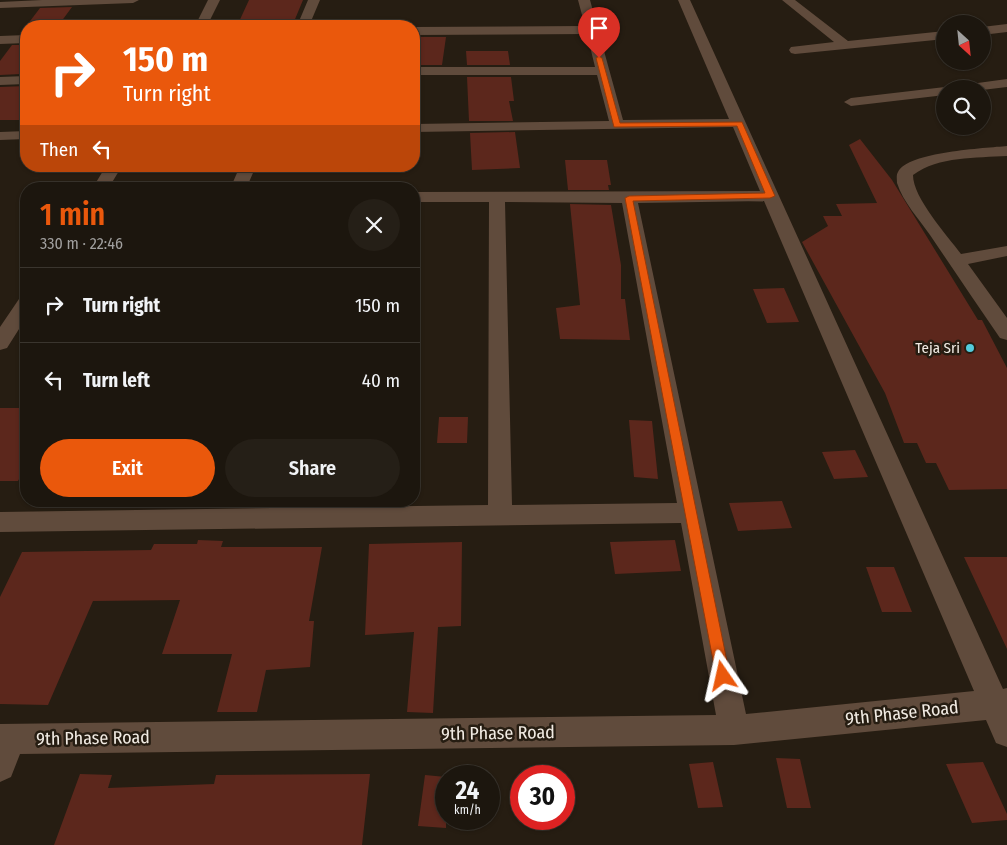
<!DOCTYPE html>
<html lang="en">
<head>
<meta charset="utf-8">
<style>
	:root { --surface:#1c160e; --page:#251f17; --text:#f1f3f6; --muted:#a09f9e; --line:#3a352e; --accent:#ea580c }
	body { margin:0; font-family:"Fira Sans Condensed",sans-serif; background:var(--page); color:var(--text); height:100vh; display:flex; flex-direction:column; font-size:19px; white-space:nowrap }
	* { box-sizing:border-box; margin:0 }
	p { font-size:16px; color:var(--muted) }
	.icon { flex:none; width:28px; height:28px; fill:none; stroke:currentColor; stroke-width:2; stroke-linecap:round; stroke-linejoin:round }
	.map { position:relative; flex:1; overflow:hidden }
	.details { position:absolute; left:20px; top:182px; width:400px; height:325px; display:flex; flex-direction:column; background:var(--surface); border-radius:20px; box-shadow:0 1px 4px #0004,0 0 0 1px var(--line) }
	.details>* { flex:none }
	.top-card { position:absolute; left:20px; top:20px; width:400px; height:152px; border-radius:20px; box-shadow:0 1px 4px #0004,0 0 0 1px var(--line); background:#ea580c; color:#fff; overflow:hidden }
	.needle { width:32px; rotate:153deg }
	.controls { position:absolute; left:936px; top:15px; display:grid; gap:10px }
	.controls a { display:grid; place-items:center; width:55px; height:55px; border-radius:50%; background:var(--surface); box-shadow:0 1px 4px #0004,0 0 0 1px var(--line); font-size:25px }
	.speed { position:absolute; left:435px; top:765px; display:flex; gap:10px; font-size:25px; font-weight:700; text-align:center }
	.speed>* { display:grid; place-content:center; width:65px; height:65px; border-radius:50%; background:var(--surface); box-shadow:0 1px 4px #0004,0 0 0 1px var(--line); line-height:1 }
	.speed small { font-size:12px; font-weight:400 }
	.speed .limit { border:8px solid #d22; background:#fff; color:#111 }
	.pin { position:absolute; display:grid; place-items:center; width:42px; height:42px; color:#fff; margin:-51px -21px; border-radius:50% 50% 50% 0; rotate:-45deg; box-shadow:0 0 5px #0007 }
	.pin .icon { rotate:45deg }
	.me { position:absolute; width:55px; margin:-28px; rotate:349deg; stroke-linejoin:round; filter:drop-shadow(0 0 4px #0008) }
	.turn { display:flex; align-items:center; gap:18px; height:105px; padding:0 20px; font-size:22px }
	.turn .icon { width:65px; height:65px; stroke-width:2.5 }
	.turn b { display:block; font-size:35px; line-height:42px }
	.then { display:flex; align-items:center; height:48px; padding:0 20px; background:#0003; gap:10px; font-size:19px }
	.round { display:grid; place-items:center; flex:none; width:52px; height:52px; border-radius:26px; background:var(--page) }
	.overview { display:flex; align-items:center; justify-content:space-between; height:85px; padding:0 20px }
	h1 { font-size:30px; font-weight:600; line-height:38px; color:var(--accent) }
	.cta { display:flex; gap:10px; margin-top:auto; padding:10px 20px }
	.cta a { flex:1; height:58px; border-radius:30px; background:var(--accent); color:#fff; font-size:20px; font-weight:600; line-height:58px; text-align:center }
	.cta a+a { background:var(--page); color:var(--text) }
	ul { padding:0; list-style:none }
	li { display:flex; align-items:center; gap:15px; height:75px; padding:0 20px; border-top:1px solid var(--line) }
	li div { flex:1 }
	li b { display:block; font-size:19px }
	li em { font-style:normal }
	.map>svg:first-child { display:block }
</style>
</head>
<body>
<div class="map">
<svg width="1007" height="845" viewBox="0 0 1007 845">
	<rect width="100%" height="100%" fill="#261d12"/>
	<path fill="#5c271c" d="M 249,0 L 303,0 L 293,24 L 237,26 Z
		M 72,7 L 58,26 L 26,26 L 26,33 L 21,33 L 40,8 Z
		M 414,37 L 446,37 L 442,65 L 414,65 Z
		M 12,45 L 26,45 L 26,68 L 21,74 L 0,75 L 0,61 Z
		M 466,51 L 508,51 L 510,65 L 467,65 Z
		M 467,77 L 511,77 L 514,101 L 509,101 L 513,121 L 469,121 Z
		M 26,86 L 26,120 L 0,120 L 0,87 Z
		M 515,132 L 520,168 L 472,170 L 470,133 Z
		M 860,139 L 892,180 L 978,320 L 982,320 L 1007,368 L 1007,489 L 949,490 L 936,463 L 926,463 L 917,443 L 904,443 L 885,393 L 802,242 L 828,226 L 823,216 L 842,216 L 836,204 L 877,203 L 849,145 Z
		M 565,160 L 607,160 L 611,185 L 608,185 L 609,190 L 568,190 Z
		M 570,204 L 611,205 L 621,265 L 621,299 L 625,299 L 630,340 L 560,339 L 556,308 L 580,305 Z
		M 784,288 L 799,322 L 767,323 L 753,289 Z
		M 0,408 L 26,408 L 26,466 L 18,481 L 0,481 Z
		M 439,417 L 468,417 L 467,443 L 437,443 Z
		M 629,420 L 652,421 L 658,479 L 634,477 Z
		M 855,450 L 868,477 L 834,479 L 822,452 Z
		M 782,501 L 792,528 L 738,531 L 729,503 Z
		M 198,540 L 223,541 L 221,547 L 322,547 L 309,621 L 314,621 L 310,667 L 266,670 L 257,712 L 217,712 L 232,654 L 162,654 L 180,600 L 93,601 L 48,705 L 0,704 L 0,597 L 22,552 L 151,550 L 154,544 L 197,544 Z
		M 675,540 L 681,571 L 615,574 L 610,542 Z
		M 462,542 L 461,626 L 438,627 L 433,713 L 407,712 L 414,632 L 365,635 L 369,544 Z
		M 964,557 L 1007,557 L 1007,649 Z
		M 866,567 L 894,567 L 912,612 L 882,612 Z
		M 776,758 L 800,759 L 811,808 L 787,808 Z
		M 713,762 L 723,807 L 698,808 L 689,764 Z
		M 983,762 L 1007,814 L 1007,820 L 972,823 L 946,764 Z
		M 80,774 L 112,775 L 108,788 L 214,784 L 216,775 L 370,774 L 362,845 L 54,845 Z
		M 425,775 L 446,777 L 446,828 L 418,826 Z"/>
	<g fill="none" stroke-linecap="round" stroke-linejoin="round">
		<path fill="#604b3c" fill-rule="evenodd" d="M 42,0 L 139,0 L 133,3 L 0,8 L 0,2 Z
			M 208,0 L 220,0 L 207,26 L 195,26 Z
			M 308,0 L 320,0 L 309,26 L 297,26 Z
			M 578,0 L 590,0 L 623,120 L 729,119 L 678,0 L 690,0 L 1003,689 L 1007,688 L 1007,747 L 996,743 L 986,720 L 734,745 L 20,754 L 11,777 L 0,782 L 0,724 L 716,715 L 681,523 L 0,532 L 0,512 L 488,505 L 489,202 L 414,202 L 414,192 L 760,191 L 733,127 L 414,132 L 414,124 L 609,121 L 597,75 L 414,75 L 414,67 L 595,67 L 587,34 L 414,35 L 414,27 L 585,26 ZM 764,201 L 974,691 L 746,714 L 638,203 ZM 505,202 L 622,203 L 677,503 L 512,505 Z
			M 782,0 L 795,0 L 848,41 L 945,31 L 945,39 L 795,54 L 791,53 L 789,50 L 791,47 L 834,42 Z
			M 1007,24 L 1007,32 L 982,35 L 982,27 Z
			M 26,35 L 26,43 L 0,44 L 0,36 Z
			M 26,76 L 26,84 L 0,85 L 0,77 Z
			M 1007,79 L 1007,87 L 982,90 L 982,89 L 956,89 L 963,85 Z
			M 945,87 L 950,89 L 945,89 L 945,95 L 851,106 L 844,102 L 851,98 Z
			M 26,131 L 26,139 L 0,140 L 0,132 Z
			M 1007,146 L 1007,156 C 976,158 939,156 913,175 C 913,198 947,235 961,254 L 1007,246 L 1007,256 L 968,264 L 1007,318 L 1007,340 L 1000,338 C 976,303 953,269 930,235 C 919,219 903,202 897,183 C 897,180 896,175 898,172 C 907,152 986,148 1007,146 Z
			M 106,166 L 122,166 L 108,189 L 92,189 Z
			M 240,166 L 256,166 L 246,189 L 230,189 Z
			M 26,297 L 26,318 L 7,348 L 0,350 L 0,327 L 19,299 Z"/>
	</g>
	<path fill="#ea580c" stroke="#983908" d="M 599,56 L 602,58 L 620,123 L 742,122 L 775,196 L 770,198 L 633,201 L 730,676 L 728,681 L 723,683 L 718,681 L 716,676 L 625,198 L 629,196 L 765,193 L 737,126 L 614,127 L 596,58 Z"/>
	<circle fill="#53cbdc" stroke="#261d12" stroke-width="2" cx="970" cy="348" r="5"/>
	<g text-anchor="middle" stroke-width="5" stroke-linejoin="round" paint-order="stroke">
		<g font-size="15" fill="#f1ebe3" stroke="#261d12" text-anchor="end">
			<text x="960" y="353">Teja Sri</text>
		</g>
		<g font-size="18" fill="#f1ebe3" stroke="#261d12">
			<text transform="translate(902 713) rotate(-6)" y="6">9th Phase Road</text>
			<text transform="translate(498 733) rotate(-1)" y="6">9th Phase Road</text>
			<text transform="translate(93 738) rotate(-1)" y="6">9th Phase Road</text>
		</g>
	</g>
</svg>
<div class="controls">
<a><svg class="needle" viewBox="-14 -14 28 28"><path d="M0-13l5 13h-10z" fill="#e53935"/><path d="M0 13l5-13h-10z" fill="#a09f9e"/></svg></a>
<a><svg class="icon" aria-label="search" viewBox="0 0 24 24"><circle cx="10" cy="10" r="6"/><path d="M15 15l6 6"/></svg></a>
</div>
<div class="speed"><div>24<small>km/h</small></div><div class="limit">30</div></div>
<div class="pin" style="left:599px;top:58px;background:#d93025"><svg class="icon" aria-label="arrive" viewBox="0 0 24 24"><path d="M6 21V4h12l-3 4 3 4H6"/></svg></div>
<svg class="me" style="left:723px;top:676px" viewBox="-20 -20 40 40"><path d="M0-17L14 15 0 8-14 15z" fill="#ea580c" stroke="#fff" stroke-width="4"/></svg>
<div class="top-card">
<div class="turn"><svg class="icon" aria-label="right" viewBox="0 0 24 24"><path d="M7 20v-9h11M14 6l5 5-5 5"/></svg><div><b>150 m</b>Turn right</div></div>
<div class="then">Then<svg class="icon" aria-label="left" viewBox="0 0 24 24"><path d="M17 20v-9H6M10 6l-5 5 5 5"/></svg></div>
</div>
<section class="details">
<div class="overview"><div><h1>1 min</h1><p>330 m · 22:46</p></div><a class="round"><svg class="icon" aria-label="close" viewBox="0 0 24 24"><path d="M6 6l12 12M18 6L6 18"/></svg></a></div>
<ul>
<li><svg class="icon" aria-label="right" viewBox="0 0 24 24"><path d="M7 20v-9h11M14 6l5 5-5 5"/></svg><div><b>Turn right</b></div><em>150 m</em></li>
<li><svg class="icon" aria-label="left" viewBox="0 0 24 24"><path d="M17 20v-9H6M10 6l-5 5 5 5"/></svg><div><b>Turn left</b></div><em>40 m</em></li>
</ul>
<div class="cta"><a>Exit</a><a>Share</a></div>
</section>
</div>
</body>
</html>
